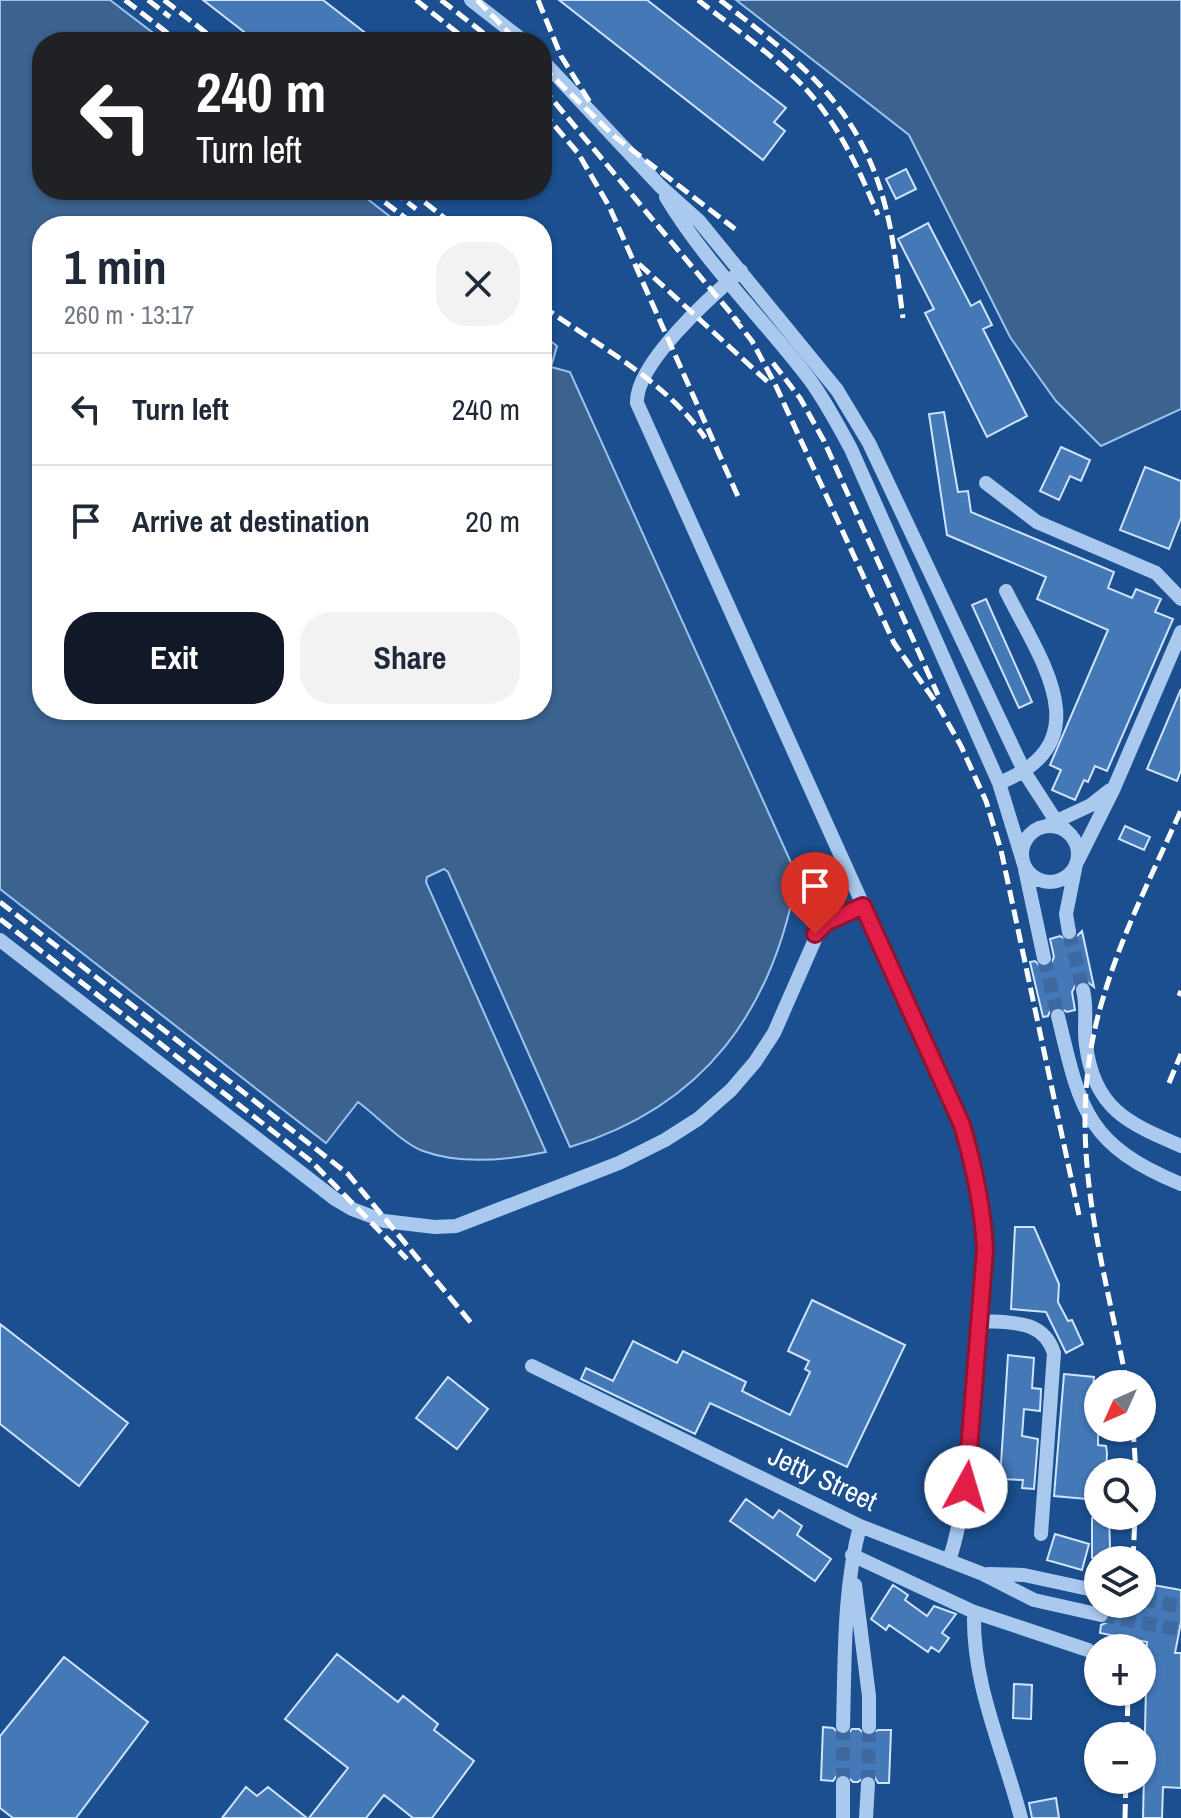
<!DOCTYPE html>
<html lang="en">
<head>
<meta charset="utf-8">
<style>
	:root { --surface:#fff; --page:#f2f2f3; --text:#1f2937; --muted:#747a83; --line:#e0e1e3; --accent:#111827 }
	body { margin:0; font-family:"Archivo Narrow",sans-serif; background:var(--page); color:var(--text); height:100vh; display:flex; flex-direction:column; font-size:30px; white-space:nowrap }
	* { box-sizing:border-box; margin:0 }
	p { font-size:26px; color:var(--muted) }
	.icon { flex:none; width:44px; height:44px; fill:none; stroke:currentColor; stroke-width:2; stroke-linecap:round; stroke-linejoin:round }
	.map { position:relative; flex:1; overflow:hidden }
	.side { position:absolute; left:32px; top:216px; width:520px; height:504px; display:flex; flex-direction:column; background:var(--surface); border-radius:32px; box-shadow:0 2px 6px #0004 }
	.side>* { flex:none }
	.top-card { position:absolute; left:32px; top:32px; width:520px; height:168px; border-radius:32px; box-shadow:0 2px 6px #0004; background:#202124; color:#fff; overflow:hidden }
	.needle { width:52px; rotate:225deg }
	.controls { position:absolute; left:1084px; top:1370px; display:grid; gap:16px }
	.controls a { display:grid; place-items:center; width:72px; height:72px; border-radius:50%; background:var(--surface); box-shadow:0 2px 6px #0004; font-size:40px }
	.pin { position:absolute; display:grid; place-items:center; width:68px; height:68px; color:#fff; margin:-82px -34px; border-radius:50% 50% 50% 0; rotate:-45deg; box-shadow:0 0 8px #0007 }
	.pin .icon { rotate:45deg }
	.me { position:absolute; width:88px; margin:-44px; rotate:6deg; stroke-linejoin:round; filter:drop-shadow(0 0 6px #0008) }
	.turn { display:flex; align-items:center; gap:28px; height:168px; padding:0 32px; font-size:36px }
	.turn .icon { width:104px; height:104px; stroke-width:2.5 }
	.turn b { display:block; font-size:56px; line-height:68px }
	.round { display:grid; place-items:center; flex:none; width:84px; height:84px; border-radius:32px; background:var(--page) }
	.overview { display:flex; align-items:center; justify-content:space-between; height:136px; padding:0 32px }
	h1 { font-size:48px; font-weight:800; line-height:60px }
	.cta { display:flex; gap:16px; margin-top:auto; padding:16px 32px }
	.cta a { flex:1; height:92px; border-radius:32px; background:var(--accent); color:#fff; font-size:32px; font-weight:800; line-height:92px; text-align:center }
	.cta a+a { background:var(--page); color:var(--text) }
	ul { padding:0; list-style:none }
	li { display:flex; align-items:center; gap:24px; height:112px; padding:0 32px; border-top:2px solid var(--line) }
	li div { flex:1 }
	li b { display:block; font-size:30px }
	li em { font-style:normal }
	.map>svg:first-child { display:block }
</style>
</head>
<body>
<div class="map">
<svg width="1181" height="1818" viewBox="0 0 1181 1818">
	<rect width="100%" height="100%" fill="#1b4f8f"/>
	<path fill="#3c6290" stroke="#9cc4f0" stroke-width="2" d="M 0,0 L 110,0 L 165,42 L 42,42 L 42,190 L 356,190 L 402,226 L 42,226 L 42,710 L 542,710 L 542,334 L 557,346 L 551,367 L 570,372 L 797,876 C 773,1010 705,1106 570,1147 L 448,872 L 444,869 L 427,877 L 426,882 L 546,1152 C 508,1160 461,1165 423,1151 C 403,1144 376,1115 358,1102 L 326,1143 L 0,889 Z
		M 736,0 L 1181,0 L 1181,409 L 1101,446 L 1056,401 L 1010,337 L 909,135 Z"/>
	<path fill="#4478b7" stroke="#cfe3fa" stroke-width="2" d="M 203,0 L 323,0 L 377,42 L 257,42 Z
		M 559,0 L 647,0 L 786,108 L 774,122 L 785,131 L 763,160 Z
		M 906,169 L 916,189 L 896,199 L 886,179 Z
		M 928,223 L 971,306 L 980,301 L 992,325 L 983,329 L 1027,416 L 987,437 L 925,313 L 934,309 L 898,239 Z
		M 944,412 L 958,492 L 968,491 L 971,512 L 1114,572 L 1108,588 L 1132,598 L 1136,589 L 1161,599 L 1155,612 L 1173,619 L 1107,771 L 1095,766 L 1088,782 L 1084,780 L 1075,800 L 1052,790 L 1061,770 L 1050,765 L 1108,630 L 1037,599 L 1046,577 L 947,535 L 929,414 Z
		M 1061,447 L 1090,460 L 1081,481 L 1070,476 L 1059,500 L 1040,491 Z
		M 1145,467 L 1181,481 L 1181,518 L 1169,549 L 1120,530 Z
		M 986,599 L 1032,702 L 1019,708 L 972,605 Z
		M 1181,689 L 1181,770 L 1177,781 L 1147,769 Z
		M 1125,826 L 1150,837 L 1144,850 L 1119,839 Z
		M 1082,931 L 1094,987 L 1085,980 L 1077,982 L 1072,992 L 1075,1010 L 1067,1012 L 1056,1006 L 1051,1009 L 1048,1016 L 1043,1017 L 1030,962 L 1035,961 L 1042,968 L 1050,966 L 1054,957 L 1050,939 L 1060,936 L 1071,942 Z
		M 1015,1227 L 1034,1227 L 1059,1284 L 1058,1302 L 1068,1321 L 1072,1320 L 1083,1344 L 1066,1353 L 1046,1312 L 1011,1309 Z
		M 812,1300 L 905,1345 L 847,1467 L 710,1403 L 695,1434 L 581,1379 L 586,1368 L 613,1381 L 633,1341 L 677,1363 L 683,1351 L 746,1382 L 742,1391 L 790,1415 L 810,1372 L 805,1369 L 809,1361 L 788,1351 Z
		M 0,1324 L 128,1423 L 79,1486 L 0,1424 Z
		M 1008,1355 L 1034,1358 L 1032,1388 L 1041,1389 L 1040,1411 L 1024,1409 L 1022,1436 L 1038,1439 L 1034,1489 L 1022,1488 L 1023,1480 L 1000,1479 Z
		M 1064,1374 L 1094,1377 L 1091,1409 L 1098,1409 L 1098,1445 L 1106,1446 L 1107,1453 L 1106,1472 L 1098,1472 L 1098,1500 L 1054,1496 Z
		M 448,1377 L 488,1409 L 457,1449 L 416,1418 Z
		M 746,1499 L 773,1518 L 779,1510 L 802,1526 L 797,1535 L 831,1559 L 815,1581 L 730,1521 Z
		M 1109,1517 L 1110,1546 L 1105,1560 L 1092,1558 L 1092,1518 Z
		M 1055,1534 L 1089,1544 L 1082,1570 L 1047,1560 Z
		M 1142,1583 L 1181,1590 L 1181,1622 L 1175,1653 L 1181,1653 L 1181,1788 L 1163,1787 L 1162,1818 L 1143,1818 L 1147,1642 L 1100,1633 L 1101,1625 L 1108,1622 L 1111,1616 L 1105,1604 L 1142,1604 Z
		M 893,1585 L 908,1595 L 905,1600 L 927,1616 L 934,1606 L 956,1614 L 942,1633 L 949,1638 L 939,1652 L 931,1647 L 928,1652 L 889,1625 L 886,1630 L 871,1619 Z
		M 337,1654 L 398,1702 L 403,1696 L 438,1724 L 434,1730 L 474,1761 L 432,1818 L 413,1818 L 384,1795 L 366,1818 L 309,1818 L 348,1768 L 285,1719 Z
		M 64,1657 L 148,1722 L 76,1818 L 13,1818 L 0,1808 L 0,1736 Z
		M 1014,1684 L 1032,1685 L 1031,1719 L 1013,1718 Z
		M 823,1727 L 833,1728 L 842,1736 L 848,1734 L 852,1729 L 859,1729 L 868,1737 L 878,1730 L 891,1730 L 889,1783 L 878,1783 L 874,1776 L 868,1774 L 858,1782 L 853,1782 L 844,1773 L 837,1775 L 833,1781 L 821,1780 Z
		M 246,1787 L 257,1796 L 268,1787 L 307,1818 L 222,1818 Z
		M 1056,1798 L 1059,1818 L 1032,1818 L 1029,1803 Z"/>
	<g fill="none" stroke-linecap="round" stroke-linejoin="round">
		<path stroke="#3d69a0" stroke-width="14" stroke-dasharray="14 7" stroke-linecap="butt" d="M 1069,932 L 1083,990
			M 1044,958 L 1058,1016
			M 1142,1599 L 1181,1607
			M 1101,1615 L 1181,1630
			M 843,1726 L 843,1783
			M 868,1784 L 869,1727"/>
		<path stroke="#a9c9ee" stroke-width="14" d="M 471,0 L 525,42
			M 542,60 L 660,186 L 699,221 L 837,390 L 869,443 L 1025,773 L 1056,821 L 1071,835
			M 666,197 C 706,264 763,318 810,380 C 826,402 838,425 851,449 L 999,783 L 1022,858
			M 741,271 C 712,295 635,364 637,403 L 962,1125 C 993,1227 984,1305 973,1410 C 968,1461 965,1512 949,1561
			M 986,483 L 1037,522 L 1156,573 L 1181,599
			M 999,783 C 1104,742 1039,658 1006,591
			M 1048,825 L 1091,805 L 1110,790
			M1022 854a28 28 0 1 1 56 0a28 28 0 1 1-56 0Z
			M 1078,860 L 1114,788 L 1181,632
			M 1025,869 L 1044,958
			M 1069,932 L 1066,914 L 1075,869
			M 0,940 L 335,1199 L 352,1209 L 384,1221 L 435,1227 L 456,1226 L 619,1163 L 665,1140 L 698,1119 L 731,1090 L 755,1062 L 774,1033 L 820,928 L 863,906
			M 1083,990 C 1088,1009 1083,1027 1086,1045 C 1094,1109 1128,1123 1181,1146
			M 1058,1016 C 1080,1109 1086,1145 1181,1184
			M 981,1321 C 1011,1323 1043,1319 1054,1353 L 1041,1534
			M 532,1366 L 860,1526 L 983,1574 L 1034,1600 L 1101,1615
			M 852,1555 L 974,1612 L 1088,1650
			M 988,1574 L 1024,1575 L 1098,1591
			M 855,1585 L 869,1696 L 869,1727
			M 974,1612 C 972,1685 1003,1748 1021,1818
			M 843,1726 C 845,1660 843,1590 860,1526
			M 843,1818 L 843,1783
			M 866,1818 L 868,1784"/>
		<path stroke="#fff" stroke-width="5" stroke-dasharray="14 6" stroke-linecap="butt" d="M 125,0 L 179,42
			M 148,0 L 170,17
			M 164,0 L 218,42
			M 416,0 L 469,42
			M 441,0 L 495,42
			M 477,0 L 518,42
			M 538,0 L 561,56 L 591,104
			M 698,0 C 730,25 765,49 795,78 C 834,115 858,166 878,215
			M 720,0 C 800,62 860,105 886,209 C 895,244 898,282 903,318
			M 542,66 L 614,136 L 735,229
			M 542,87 L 739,323
			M 542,111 L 578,153 L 609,206 L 740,501
			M 369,190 L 416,226
			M 392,190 L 416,209
			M 409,190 L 455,226
			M 639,264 L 769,383
			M 542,306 C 597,345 666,381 705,438
			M 733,317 L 752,341 L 775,384 L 894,643 L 939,707 L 961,746 L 986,801 L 1001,850 L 1079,1215
			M 773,363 L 800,398 L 824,441 L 938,695
			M 0,902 L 348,1174 L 472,1324
			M 0,919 L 311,1161 L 407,1259
			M 1179,996 L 1181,991
			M 1169,1083 L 1181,1054
			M 1127,1384 C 1101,1251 1061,1131 1104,995 C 1123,931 1154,871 1181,810
			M 1133,1428 L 1136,1472
			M 1133,1560 L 1135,1516
			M 1129,1648 L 1130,1640
			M 1127,1736 L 1128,1692
			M 1125,1818 L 1126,1780"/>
	</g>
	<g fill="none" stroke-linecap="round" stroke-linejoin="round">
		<g stroke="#92132f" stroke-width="20">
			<path id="route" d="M 815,934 L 827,922 L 863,906 L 962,1125 C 974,1166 983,1207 985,1250 L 966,1487"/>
		</g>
		<use href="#route" stroke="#e11d48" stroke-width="14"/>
	</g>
	<g text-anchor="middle" stroke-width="8" stroke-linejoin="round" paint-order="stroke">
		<g font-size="28" fill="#fff" stroke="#1b4f8f">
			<text transform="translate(823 1478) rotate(25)" y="10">Jetty Street</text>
		</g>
	</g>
</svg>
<div class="controls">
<a><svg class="needle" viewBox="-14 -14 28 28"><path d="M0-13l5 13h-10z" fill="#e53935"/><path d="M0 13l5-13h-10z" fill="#747a83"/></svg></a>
<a><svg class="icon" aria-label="search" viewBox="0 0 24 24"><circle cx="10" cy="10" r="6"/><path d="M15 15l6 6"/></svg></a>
<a><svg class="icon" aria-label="layers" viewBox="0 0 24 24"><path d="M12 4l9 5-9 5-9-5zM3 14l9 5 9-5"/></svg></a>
<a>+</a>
<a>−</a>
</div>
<div class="pin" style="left:815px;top:934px;background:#d93025"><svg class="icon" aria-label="arrive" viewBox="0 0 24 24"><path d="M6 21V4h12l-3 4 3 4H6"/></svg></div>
<svg class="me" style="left:966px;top:1487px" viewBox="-20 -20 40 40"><circle r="19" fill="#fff"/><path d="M0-13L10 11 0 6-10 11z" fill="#e11d48"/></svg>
<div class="top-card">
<div class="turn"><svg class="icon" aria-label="left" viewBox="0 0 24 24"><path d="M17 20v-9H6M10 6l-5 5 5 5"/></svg><div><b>240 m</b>Turn left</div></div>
</div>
<section class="side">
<div class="overview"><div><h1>1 min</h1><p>260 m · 13:17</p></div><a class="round"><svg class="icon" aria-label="close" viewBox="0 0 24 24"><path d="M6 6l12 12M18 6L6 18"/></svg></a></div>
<ul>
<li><svg class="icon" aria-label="left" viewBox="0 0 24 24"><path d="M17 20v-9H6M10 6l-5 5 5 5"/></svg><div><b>Turn left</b></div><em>240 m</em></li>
<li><svg class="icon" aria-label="arrive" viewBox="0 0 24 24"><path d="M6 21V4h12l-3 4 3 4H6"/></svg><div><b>Arrive at destination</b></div><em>20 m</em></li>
</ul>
<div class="cta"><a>Exit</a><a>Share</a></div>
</section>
</div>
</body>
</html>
